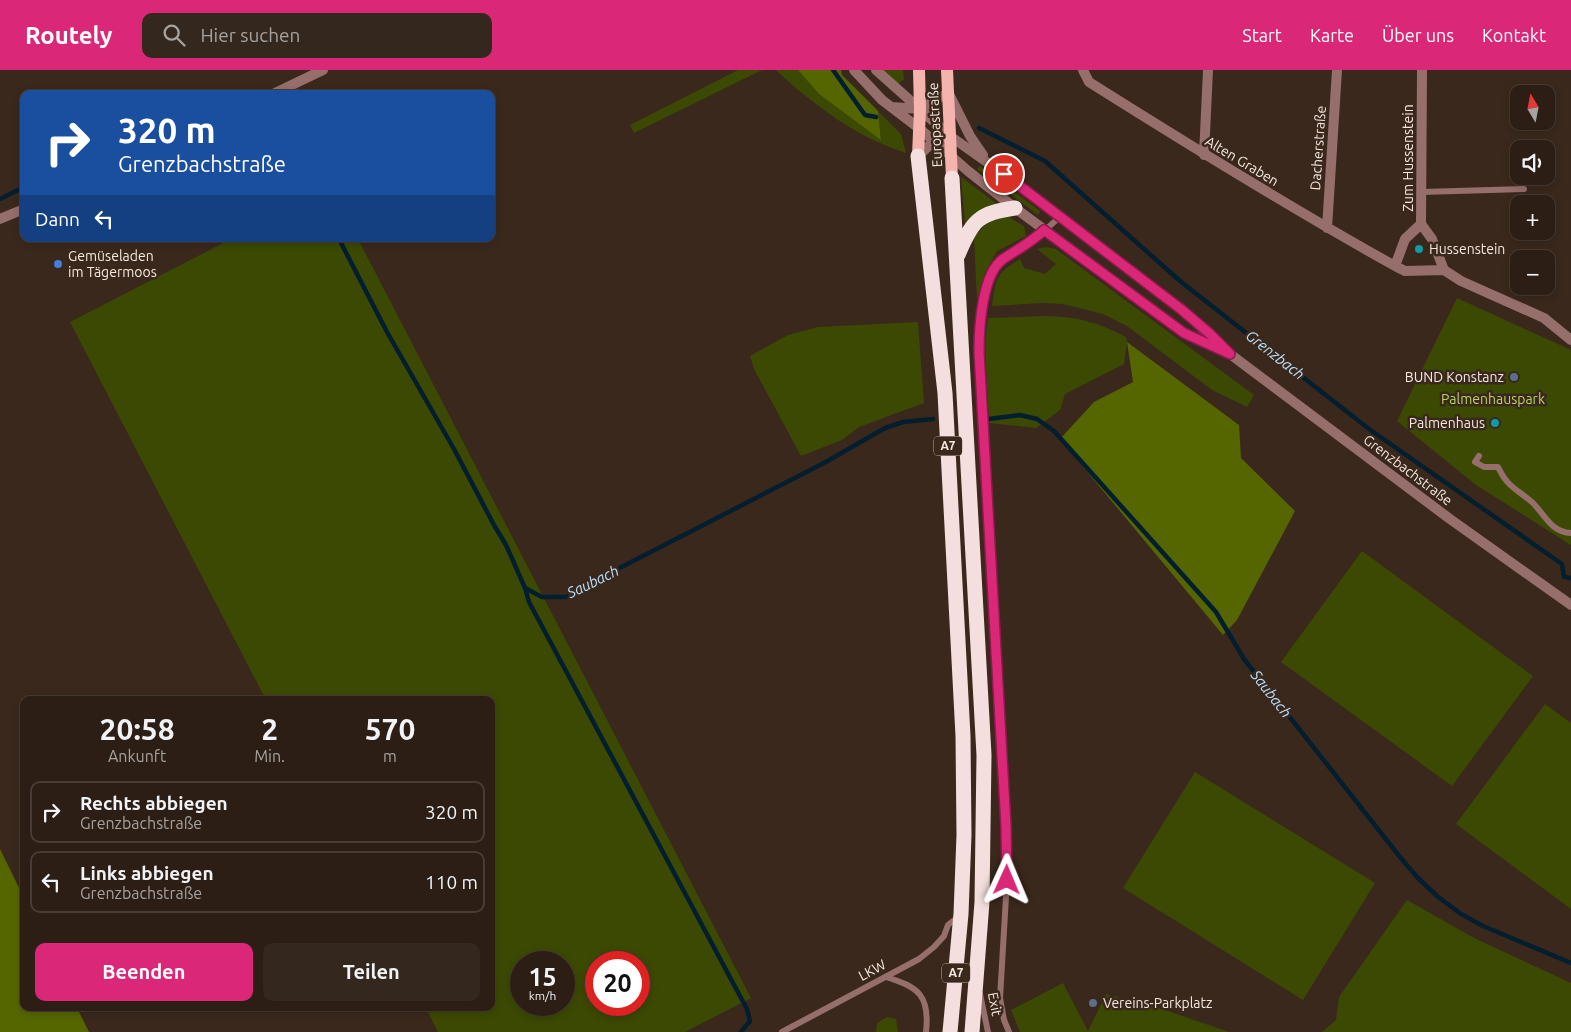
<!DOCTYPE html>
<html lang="de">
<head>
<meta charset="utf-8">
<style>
	:root { --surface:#2c1e15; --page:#34271e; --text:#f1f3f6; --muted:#a6a2a0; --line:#483c34; --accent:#db2777 }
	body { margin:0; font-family:Ubuntu,sans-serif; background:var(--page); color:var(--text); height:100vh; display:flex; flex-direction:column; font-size:19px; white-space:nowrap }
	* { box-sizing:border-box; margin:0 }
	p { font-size:16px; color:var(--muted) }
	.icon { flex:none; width:28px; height:28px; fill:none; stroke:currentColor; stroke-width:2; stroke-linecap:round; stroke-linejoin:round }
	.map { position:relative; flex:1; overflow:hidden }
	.sheet { position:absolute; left:20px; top:626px; width:475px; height:315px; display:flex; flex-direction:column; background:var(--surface); border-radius:10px; box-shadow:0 2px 8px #0003,0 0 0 1px var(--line) }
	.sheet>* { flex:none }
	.banner { position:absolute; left:20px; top:20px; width:475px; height:152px; border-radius:10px; box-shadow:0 2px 8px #0003,0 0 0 1px var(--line); background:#1a4fa0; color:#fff; overflow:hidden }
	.needle { width:32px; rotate:350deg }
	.controls { position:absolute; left:1510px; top:15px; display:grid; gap:10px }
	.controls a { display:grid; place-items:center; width:45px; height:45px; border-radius:10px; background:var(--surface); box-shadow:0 2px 8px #0003,0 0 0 1px var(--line); font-size:25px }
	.speed { position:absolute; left:510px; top:881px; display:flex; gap:10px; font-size:25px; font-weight:700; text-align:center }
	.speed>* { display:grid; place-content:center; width:65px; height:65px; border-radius:50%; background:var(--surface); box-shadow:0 2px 8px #0003,0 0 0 1px var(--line); line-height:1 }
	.speed small { font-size:12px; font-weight:400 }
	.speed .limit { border:8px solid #d22; background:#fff; color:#111 }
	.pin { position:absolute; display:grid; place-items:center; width:42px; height:42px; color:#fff; margin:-21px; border:2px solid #fff; border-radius:50%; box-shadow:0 1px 5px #0007 }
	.me { position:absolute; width:55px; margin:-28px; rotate:1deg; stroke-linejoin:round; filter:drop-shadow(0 0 4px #0008) }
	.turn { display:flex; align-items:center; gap:18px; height:105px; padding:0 15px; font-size:22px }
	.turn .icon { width:65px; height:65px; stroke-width:2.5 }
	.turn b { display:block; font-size:35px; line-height:42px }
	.then { display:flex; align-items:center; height:48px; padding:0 15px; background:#0003; gap:10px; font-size:19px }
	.eta { display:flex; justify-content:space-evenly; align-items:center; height:85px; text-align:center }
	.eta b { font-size:30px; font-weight:600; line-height:35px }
	.cta { display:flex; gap:10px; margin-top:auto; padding:10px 15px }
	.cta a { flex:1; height:58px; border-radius:10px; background:var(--accent); color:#fff; font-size:20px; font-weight:600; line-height:58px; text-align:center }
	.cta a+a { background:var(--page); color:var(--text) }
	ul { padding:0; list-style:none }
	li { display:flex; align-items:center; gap:15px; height:62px; margin:0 10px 8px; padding:0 5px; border:2px solid var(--line); border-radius:10px }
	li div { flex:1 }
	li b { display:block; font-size:19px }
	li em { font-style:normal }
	header { display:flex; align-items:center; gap:30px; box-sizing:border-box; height:70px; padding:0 25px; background:var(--accent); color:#fff }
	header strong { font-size:24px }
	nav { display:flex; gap:28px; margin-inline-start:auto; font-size:18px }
	.search { width:350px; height:45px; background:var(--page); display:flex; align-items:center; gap:12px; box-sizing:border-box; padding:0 18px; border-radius:10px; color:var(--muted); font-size:19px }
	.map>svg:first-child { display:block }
</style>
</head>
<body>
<header>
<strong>Routely</strong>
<div class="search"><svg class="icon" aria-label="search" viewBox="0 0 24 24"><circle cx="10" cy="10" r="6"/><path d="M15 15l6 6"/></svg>Hier suchen</div>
<nav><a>Start</a><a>Karte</a><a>Über uns</a><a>Kontakt</a></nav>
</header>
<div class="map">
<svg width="1571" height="962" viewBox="0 0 1571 962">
	<rect width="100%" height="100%" fill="#3a281c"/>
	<path fill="#3c4903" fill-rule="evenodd" d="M 738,0 L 762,0 L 634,63 L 630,55 Z
		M 776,0 L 798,0 L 819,24 L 881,69 L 878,41 L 901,64 L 906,83 C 895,79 884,75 873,70 C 840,54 803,26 776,0 Z
		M 883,0 L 903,0 L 904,9 L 898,14 Z
		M 980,96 L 1040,141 L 1038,145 L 977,99 Z
		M 961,107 L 996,133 L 983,139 L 965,155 Z
		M 1007,146 L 1024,156 L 1026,166 L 997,181 L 984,205 L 977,230 L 974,167 L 989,151 Z
		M 231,169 L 358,169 L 751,928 L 685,962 L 438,962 L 426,938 L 491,938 L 491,630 L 266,630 L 70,252 ZM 521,892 L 564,892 L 564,935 L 521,935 ZM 596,892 L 639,892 L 639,935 L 596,935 Z
		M 1046,177 L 1056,179 L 1254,325 L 1247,337 L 1212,320 L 1127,256 L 1103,244 L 1063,234 L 1042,233 L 992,236 C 996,208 995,204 1020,189 L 1024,198 L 1045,204 L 1056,194 L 1037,179 Z
		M 1457,228 L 1571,280 L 1571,475 L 1476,415 L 1397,351 Z
		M 1044,246 C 1078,247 1095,251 1126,267 L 1127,272 L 1124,294 L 1065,324 L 1060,340 L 1036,358 L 989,353 L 985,274 L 988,248 Z
		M 918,252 L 924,333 L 859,357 L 842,370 L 801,386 L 754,299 L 750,286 L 788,265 L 818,257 Z
		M 1362,481 L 1533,606 L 1452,716 L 1281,592 Z
		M 1545,634 L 1571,653 L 1571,839 L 1456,754 Z
		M 1195,702 L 1375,813 L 1303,930 L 1123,818 Z
		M 1407,830 L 1474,868 L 1571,913 L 1571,962 L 1322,962 L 1336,950 L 1339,927 Z
		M 1063,913 L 1088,961 L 1106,924 L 1168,941 L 1229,962 L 1020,962 L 1011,940 Z
		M 887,947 L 896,949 L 898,962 L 876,962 L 877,953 Z"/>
	<path fill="#560" d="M 798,0 L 841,0 L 842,5 L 878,41 L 881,70 L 819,24 Z
		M 1127,272 L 1239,355 L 1241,388 L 1295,441 L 1237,550 L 1223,565 L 1060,369 L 1094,332 L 1133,312 Z
		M 0,779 L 24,828 L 24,938 L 77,938 L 89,962 L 0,962 Z"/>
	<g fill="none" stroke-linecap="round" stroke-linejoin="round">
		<path stroke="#031e2e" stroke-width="4.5" d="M 833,0 L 865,45 L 876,47
			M 979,58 L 1045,91 L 1180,211 L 1369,359 L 1562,494 L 1564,507 L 1571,508
			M 0,129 L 24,117
			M 339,169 L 387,262 L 454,379 L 494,455 L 506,475 L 525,518 L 529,532 L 747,939 L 750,951 L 741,962
			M 989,349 L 1020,345 L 1037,349 L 1054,361 L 1216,542 L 1244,589 L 1400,787 L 1417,807 L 1437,826 L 1461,844 L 1483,856 L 1571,893
			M 525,518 L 542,527 L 566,527 L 602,507 L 824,393 L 885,358 L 903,352 L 933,349"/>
		<path stroke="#966e6b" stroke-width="6" d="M 1422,122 L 1524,119
			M 1479,386 L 1475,392 L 1484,397 L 1498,397 C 1508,418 1517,419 1533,433 C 1545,445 1551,462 1571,463
			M 886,907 C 919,917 930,926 926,962
			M 980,924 L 988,962
			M 782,962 L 919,889 L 934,877 L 944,866 L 948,855 L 958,847
			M 1009,962 L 1004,950 L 1000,928 L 1007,810 L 1006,756 L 994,566 L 979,271 C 981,250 983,217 994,199 C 1002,187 1019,181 1031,172 C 1041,165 1050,155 1060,147"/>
		<path stroke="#966e6b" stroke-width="10" d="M 854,0 L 882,30 L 920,59
			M 876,0 L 950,66
			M 1083,0 L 1089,12 C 1189,75 1291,138 1395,196 L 1405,201 L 1444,200 L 1461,211 L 1544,248 L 1571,270
			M 1422,0 L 1421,154 L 1432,169 L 1444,200
			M 892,37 L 920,39 L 948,23
			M 1204,85 L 1208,0
			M 1327,158 L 1337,0
			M 1395,196 L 1405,169 L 1421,154"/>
		<path stroke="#966e6b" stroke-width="10" d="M 273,24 L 323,0
			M 950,26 L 970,66 L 983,85
			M 920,59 L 968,101 L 1015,138 L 1184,263 L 1222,281
			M 918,86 L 934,71 L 950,66 L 1015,112 L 1182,240 L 1230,284 L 1450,449 L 1571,535
			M 0,149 L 24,139"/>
		<path stroke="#f5b3ae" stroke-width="12" d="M 947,0 L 952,108
			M 918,86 L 920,39 L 919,0"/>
		<path stroke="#f4dfde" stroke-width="15" d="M 918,86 L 945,323 L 963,666 L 964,765 L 961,844 L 950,962
			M 952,108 L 984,685 L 982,832 L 972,962
			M 958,185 C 972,151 978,143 1015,138"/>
	</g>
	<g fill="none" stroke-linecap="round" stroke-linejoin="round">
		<g stroke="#8e194d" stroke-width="12">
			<path id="route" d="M 1004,104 L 1182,240 L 1209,263 L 1230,284 L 1184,263 L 1044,160 C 1032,172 1018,179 1003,189 C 982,204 979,257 979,282 L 1006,756 L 1007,810"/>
		</g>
		<use href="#route" stroke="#db2777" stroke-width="9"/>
	</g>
	<g fill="#0f9aa8" stroke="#3a281c" stroke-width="2">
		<circle cx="1419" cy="179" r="5"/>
		<circle cx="1495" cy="353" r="5"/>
	</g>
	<circle fill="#3f7fe0" stroke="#3a281c" stroke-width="2" cx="58" cy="194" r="5"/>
	<g fill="#5c6f8a" stroke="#3a281c" stroke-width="2">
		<circle cx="1514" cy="307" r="5"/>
		<circle cx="1093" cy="933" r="5"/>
	</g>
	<g text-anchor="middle" stroke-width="5" stroke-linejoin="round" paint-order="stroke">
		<g fill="#3a281c" stroke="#bcaea4" stroke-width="1">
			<rect x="934" y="366.5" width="28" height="19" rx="4"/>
			<rect x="942" y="893.5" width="28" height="19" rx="4"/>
		</g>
		<g font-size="12" font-weight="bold" fill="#f4e7df">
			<text x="948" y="380">A7</text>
			<text x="956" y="907">A7</text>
		</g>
		<g font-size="14" fill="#f4e7df" stroke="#3a281c">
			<text transform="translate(935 55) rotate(-93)" y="5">Europastraße</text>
			<text transform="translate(1318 78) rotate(-86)" y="5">Dacherstraße</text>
			<text transform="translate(1408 88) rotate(-90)" y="5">Zum Hussenstein</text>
			<text transform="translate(1242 91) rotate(31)" y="5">Alten Graben</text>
			<text transform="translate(1408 400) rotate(37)" y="5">Grenzbachstraße</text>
			<text transform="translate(872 900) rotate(-28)" y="5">LKW</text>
			<text transform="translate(995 934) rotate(79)" y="5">Exit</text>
		</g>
		<g font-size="14" fill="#f4e7df" stroke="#3a281c" text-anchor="start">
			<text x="1429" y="184">Hussenstein</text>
			<text x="68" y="191">Gemüseladen<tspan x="68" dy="16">im Tägermoos</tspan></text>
			<text x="1504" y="312" text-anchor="end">BUND Konstanz</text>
			<text x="1485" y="358" text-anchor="end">Palmenhaus</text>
			<text x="1103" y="938">Vereins-Parkplatz</text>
		</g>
		<g font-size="14" fill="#b8d360" stroke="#3a281c">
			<text x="1493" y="334">Palmenhauspark</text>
		</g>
		<g font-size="15" font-style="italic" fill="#b8e0fd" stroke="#3a281c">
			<text transform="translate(1275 285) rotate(38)" y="5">Grenzbach</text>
			<text transform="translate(593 512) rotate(-26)" y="5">Saubach</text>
			<text transform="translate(1271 624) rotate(52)" y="5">Saubach</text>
		</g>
	</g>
</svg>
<div class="controls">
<a><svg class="needle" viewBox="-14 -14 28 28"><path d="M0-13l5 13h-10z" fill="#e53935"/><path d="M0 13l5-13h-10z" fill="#a6a2a0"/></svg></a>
<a><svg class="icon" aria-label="sound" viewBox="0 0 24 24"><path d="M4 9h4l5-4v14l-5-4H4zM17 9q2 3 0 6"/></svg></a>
<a>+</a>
<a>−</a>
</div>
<div class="speed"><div>15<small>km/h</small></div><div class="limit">20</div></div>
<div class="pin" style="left:1004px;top:104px;background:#d93025"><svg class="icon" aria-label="arrive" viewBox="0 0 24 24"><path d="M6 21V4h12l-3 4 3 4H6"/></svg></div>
<svg class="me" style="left:1007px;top:810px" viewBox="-20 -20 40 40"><path d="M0-17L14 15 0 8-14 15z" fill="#db2777" stroke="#fff" stroke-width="4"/></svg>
<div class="banner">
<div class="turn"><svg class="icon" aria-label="right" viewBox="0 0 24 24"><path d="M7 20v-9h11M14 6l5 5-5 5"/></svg><div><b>320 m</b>Grenzbachstraße</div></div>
<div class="then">Dann<svg class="icon" aria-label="left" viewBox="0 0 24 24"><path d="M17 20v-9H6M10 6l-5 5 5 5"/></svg></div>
</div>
<section class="sheet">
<div class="eta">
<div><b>20:58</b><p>Ankunft</p></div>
<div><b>2</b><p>Min.</p></div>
<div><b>570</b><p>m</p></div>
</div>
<ul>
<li><svg class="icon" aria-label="right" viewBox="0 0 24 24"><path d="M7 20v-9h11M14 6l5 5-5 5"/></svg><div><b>Rechts abbiegen</b><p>Grenzbachstraße</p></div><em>320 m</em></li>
<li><svg class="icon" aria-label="left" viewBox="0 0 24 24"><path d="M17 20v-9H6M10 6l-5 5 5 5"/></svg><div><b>Links abbiegen</b><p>Grenzbachstraße</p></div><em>110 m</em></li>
</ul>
<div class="cta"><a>Beenden</a><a>Teilen</a></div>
</section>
</div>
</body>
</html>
